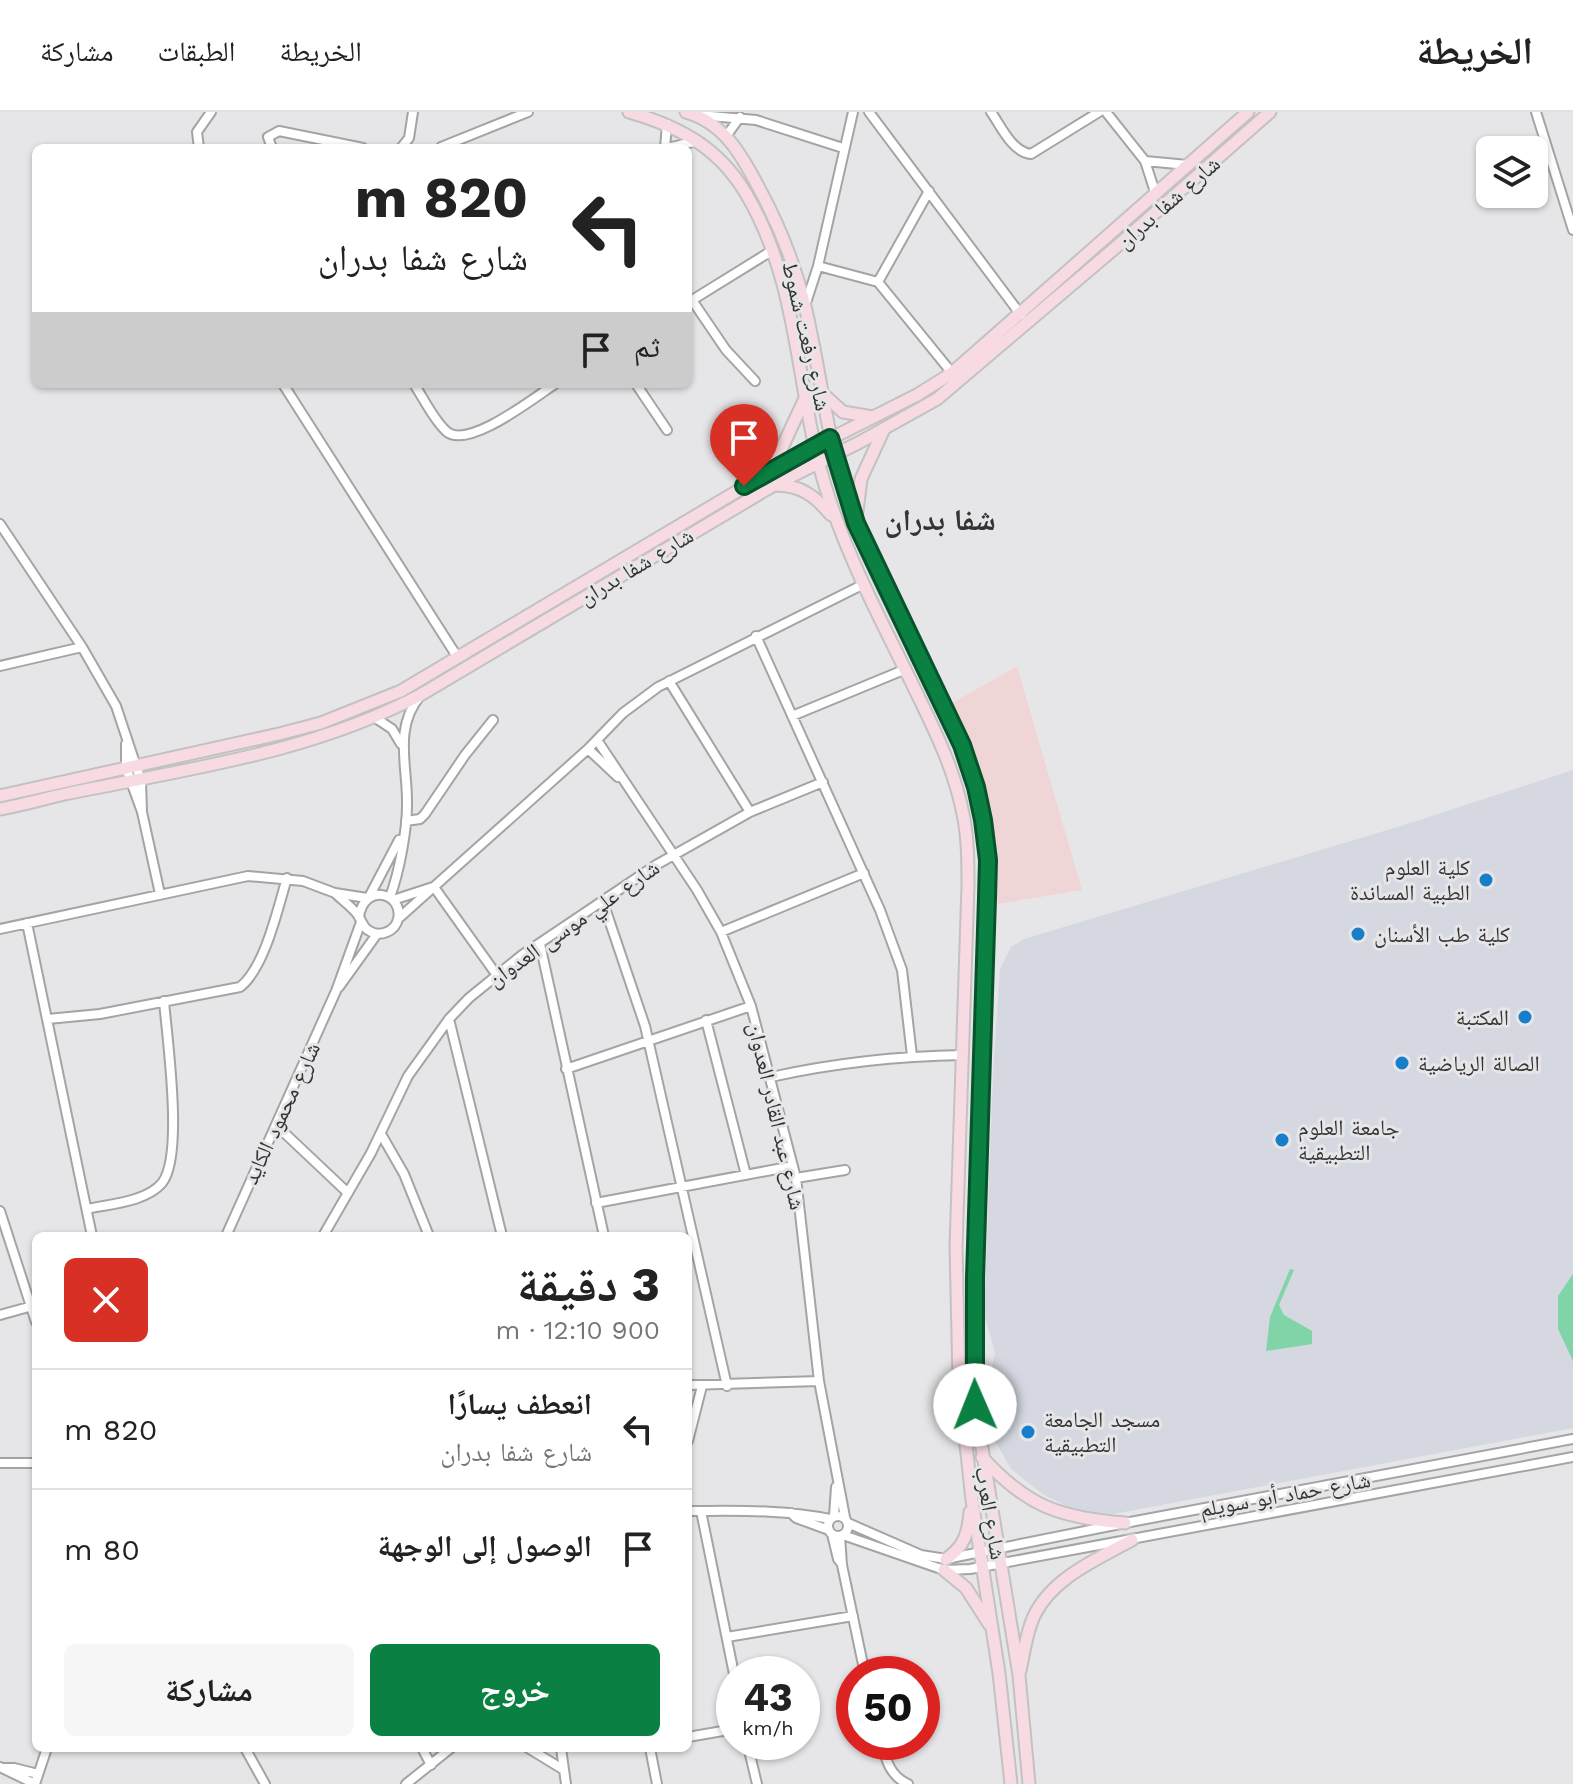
<!DOCTYPE html>
<html lang="ar">
<head>
<meta charset="utf-8">
<style>
	:root { --surface:#fff; --page:#f6f6f6; --text:#222; --muted:#767676; --line:#e0e0e0; --accent:#0b8043 }
	body { margin:0; font-family:"Work Sans","Noto Naskh Arabic",sans-serif; background:var(--page); color:var(--text); direction:rtl; height:100vh; display:flex; flex-direction:column; font-size:30px; white-space:nowrap }
	* { box-sizing:border-box; margin:0 }
	p { font-size:26px; color:var(--muted) }
	.icon { flex:none; width:44px; height:44px; fill:none; stroke:currentColor; stroke-width:2; stroke-linecap:round; stroke-linejoin:round }
	.map { position:relative; flex:1; overflow:hidden; direction:ltr }
	.side { position:absolute; left:32px; top:1120px; width:660px; height:520px; display:flex; flex-direction:column; background:var(--surface); border-radius:12px; box-shadow:0 2px 6px #0004; direction:rtl }
	.side>* { flex:none }
	.hud { position:absolute; left:32px; top:32px; width:660px; height:244px; border-radius:12px; box-shadow:0 2px 6px #0004; direction:rtl; background:#fff; color:var(--text); overflow:hidden }
	.buttons { position:absolute; left:1476px; top:24px; display:grid; gap:16px }
	.buttons a { display:grid; place-items:center; width:72px; height:72px; border-radius:12px; background:var(--surface); box-shadow:0 2px 6px #0004; font-size:40px }
	.speed { position:absolute; left:716px; top:1544px; display:flex; gap:16px; font-size:40px; font-weight:700; text-align:center }
	.speed>* { display:grid; place-content:center; width:104px; height:104px; border-radius:50%; background:var(--surface); box-shadow:0 2px 6px #0004; line-height:1 }
	.speed small { font-size:20px; font-weight:400 }
	.speed .limit { border:12px solid #d22; background:#fff; color:#111 }
	.pin { position:absolute; display:grid; place-items:center; width:68px; height:68px; color:#fff; margin:-82px -34px; border-radius:50% 50% 50% 0; rotate:-45deg; box-shadow:0 0 8px #0007 }
	.pin .icon { rotate:45deg }
	.me { position:absolute; width:88px; margin:-44px; rotate:359deg; stroke-linejoin:round; filter:drop-shadow(0 0 6px #0008) }
	.turn { display:flex; align-items:center; gap:28px; height:168px; padding:0 32px; font-size:36px }
	.turn .icon { width:104px; height:104px; stroke-width:2.5 }
	.turn b { display:block; font-size:56px; line-height:68px }
	.then { display:flex; align-items:center; height:76px; padding:0 32px; background:#0003; gap:16px; font-size:30px }
	.round { display:grid; place-items:center; flex:none; width:84px; height:84px; border-radius:12px; background:var(--page) }
	.head { display:flex; align-items:center; justify-content:space-between; height:136px; padding:0 32px }
	h1 { font-size:48px; font-weight:700; line-height:60px }
	.action { display:flex; gap:16px; margin-top:auto; padding:16px 32px }
	.action a { flex:1; height:92px; border-radius:12px; background:var(--accent); color:#fff; font-size:32px; font-weight:700; line-height:92px; text-align:center }
	.action a+a { background:var(--page); color:var(--text) }
	ul { padding:0; list-style:none }
	li { display:flex; align-items:center; gap:24px; height:120px; padding:0 32px; border-top:2px solid var(--line) }
	li div { flex:1 }
	li b { display:block; font-size:30px }
	li em { font-style:normal }
	header { display:flex; align-items:center; gap:48px; box-sizing:border-box; height:112px; padding:0 40px; background:var(--surface); border-bottom:2px solid var(--line) }
	header strong { font-size:38px }
	nav { display:flex; gap:44px; margin-inline-start:auto; font-size:28px }
	.map>svg:first-child { display:block }
</style>
</head>
<body>
<header>
<strong>الخريطة</strong>
<nav><a>الخريطة</a><a>الطبقات</a><a>مشاركة</a></nav>
</header>
<div class="map">
<svg width="1573" height="1672" viewBox="0 0 1573 1672">
	<rect width="100%" height="100%" fill="#e6e6e8"/>
	<path fill="#f0d5d7" d="M 1017,554 L 1082,778 L 998,792 L 974,656 L 949,593 Z"/>
	<path fill="#d5d8e1" d="M 1573,658 L 1573,1316 L 1108,1403 L 1076,1399 L 1044,1383 L 1011,1357 L 993,1325 L 985,1297 L 985,1283 L 995,1241 L 984,1201 L 993,962 L 1000,857 L 1011,835 L 1024,827 L 1404,713 Z"/>
	<path fill="#81d4a8" d="M 1290,1157 L 1294,1158 L 1279,1193 L 1284,1203 L 1312,1219 L 1312,1232 L 1266,1239 L 1270,1205 Z
		M 1573,1162 L 1573,1249 L 1558,1217 L 1558,1184 Z"/>
	<g fill="none" stroke-linecap="round" stroke-linejoin="round">
		<g stroke="#a4a4a5" stroke-width="12">
			<path id="minor" d="M 869,0 L 1021,203
				M 991,0 C 1001,14 1012,40 1031,42 L 1099,0
				M 1106,0 L 1145,49 L 1156,83
				M 1536,0 L 1573,118
				M 699,3 L 756,8 L 843,36
				M 727,23 L 740,5
				M 441,35 L 528,0
				M 199,36 L 197,20 L 211,0
				M 272,36 L 268,25 L 279,19 L 363,36
				M 401,36 L 409,26 L 413,0
				M 665,36 L 667,12
				M 667,36 L 698,29
				M 1145,49 L 1188,53
				M 818,154 L 878,170 L 952,261
				M 878,170 L 929,79
				M 692,188 L 726,238 L 755,269
				M 689,190 L 773,138
				M 805,194 L 818,154 L 853,0
				M 283,272 L 458,546
				M 414,272 C 424,287 433,307 446,319 C 467,339 535,285 555,272
				M 636,272 L 667,318
				M 0,412 L 82,535 L 116,594 L 141,669 L 142,700
				M 756,524 L 880,798 L 902,858 L 912,944
				M 0,554 L 82,535
				M 669,569 L 750,700
				M 792,604 L 906,557
				M 374,605 L 392,617 L 401,632
				M 597,628 L 697,778 L 721,820 L 751,894 L 796,1066 L 819,1269 L 845,1405
				M 126,632 L 126,656 L 142,700 L 160,782
				M 588,637 L 618,665
				M 406,709 L 420,707 L 425,702 L 465,643 L 493,608
				M 434,775 L 496,862
				M 335,781 C 342,788 352,795 358,803 C 361,808 363,815 368,818 C 379,826 395,820 398,807 C 404,781 364,770 359,805
				M 369,785 L 399,728
				M 390,785 C 399,761 407,719 407,693 C 408,655 393,617 420,584
				M 393,788 L 433,775
				M 603,790 L 645,914 L 727,1274
				M 399,806 L 588,637 L 623,601 L 658,575 L 864,472
				M 27,811 L 92,1124
				M 0,817 L 248,764 L 303,769 L 335,781 L 367,786
				M 721,820 L 864,761
				M 540,832 L 604,1124
				M 339,875 L 377,822
				M 48,907 L 100,902 L 240,875 C 265,856 278,795 287,766
				M 449,907 L 502,1124
				M 706,908 L 746,1063
				M 566,957 L 751,894
				M 771,965 C 834,951 898,944 963,943
				M 276,1013 L 348,1081
				M 381,1022 L 404,1062 L 429,1124
				M 796,1066 L 845,1058
				M 596,1091 L 793,1054
				M 87,1097 C 110,1092 146,1090 162,1071 C 184,1044 167,926 164,889
				M 0,1099 L 36,1210
				M 226,1124 L 336,879 L 361,810
				M 323,1124 L 371,1041 L 408,964 L 449,907 L 469,886 L 522,843 L 656,753 L 750,700 L 823,670
				M 0,1203 L 36,1193
				M 688,1273 L 819,1269
				M 688,1329 L 702,1274
				M 0,1351 L 36,1351
				M 688,1399 C 736,1399 783,1397 830,1407
				M 701,1399 L 734,1562
				M 791,1401 L 796,1406 L 829,1418
				M828 1414a10 10 0 1 1 20 0a10 10 0 1 1-20 0Z
				M 834,1404 L 836,1375
				M 848,1411 L 921,1443 L 946,1447 L 1125,1411 L 1573,1327
				M 832,1422 L 838,1447 L 842,1452
				M 843,1423 L 944,1458 L 970,1457 L 1573,1345
				M 840,1424 L 842,1453 L 865,1562
				M 727,1525 L 853,1504
				M 688,1625 L 734,1617
				M 747,1630 L 757,1672
				M 881,1630 C 886,1648 890,1664 908,1672
				M 245,1636 L 265,1672
				M 422,1636 L 431,1653
				M 528,1636 L 564,1658
				M 561,1636 L 566,1672
				M 650,1636 L 657,1672
				M 0,1655 L 35,1672 L 47,1636
				M 3,1656 L 14,1656 L 38,1662
				M 406,1672 L 451,1636"/>
		</g>
		<g stroke="#c2c2c2" stroke-width="15">
			<path id="major" d="M 629,0 C 678,14 718,35 745,80 C 802,174 795,283 828,383 C 851,455 888,521 920,588 C 938,625 955,661 963,702 C 968,726 968,750 968,774 L 956,1134 L 959,1268 L 972,1388 L 999,1561 L 1011,1672
				M 686,0 C 724,11 741,42 759,76 C 779,113 795,153 805,194 C 821,261 827,330 850,396 C 870,454 901,511 929,566 C 944,595 960,624 970,655 C 984,698 988,741 987,786 L 974,1193 L 975,1293 L 1019,1563 L 1029,1672
				M 822,281 L 843,300 L 873,305
				M 772,357 L 807,282
				M 775,373 C 801,373 815,384 831,403
				M 856,407 L 861,367 L 884,317
				M 0,684 L 279,622 L 321,611 L 401,579 L 798,343 L 917,283 L 952,261 L 1248,0
				M 0,697 C 22,693 43,687 65,682 C 186,657 312,641 422,582 L 774,373 L 860,330 L 937,287 L 1115,136 L 1270,0
				M 982,1345 C 1026,1394 1060,1406 1125,1411
				M 946,1447 C 964,1435 968,1422 970,1400
				M 944,1458 L 966,1476 L 989,1512
				M 1020,1559 C 1024,1541 1026,1521 1034,1504 C 1052,1466 1097,1447 1132,1428"/>
		</g>
		<use href="#minor" stroke="#fff" stroke-width="8"/>
		<use href="#major" stroke="#f8dae2" stroke-width="11"/>
	</g>
	<g fill="none" stroke-linecap="round" stroke-linejoin="round">
		<g stroke="#07532c" stroke-width="20">
			<path id="route" d="M 744,374 L 830,326 L 856,411 L 962,633 L 976,675 L 983,708 L 988,748 L 987,786 L 975,1166 L 975,1293"/>
		</g>
		<use href="#route" stroke="#0b8043" stroke-width="14"/>
	</g>
	<g fill="#177fca" stroke="#e6e6e8" stroke-width="3">
		<circle cx="1486" cy="768" r="8"/>
		<circle cx="1358" cy="822" r="8"/>
		<circle cx="1525" cy="905" r="8"/>
		<circle cx="1402" cy="951" r="8"/>
		<circle cx="1282" cy="1028" r="8"/>
		<circle cx="1028" cy="1320" r="8"/>
	</g>
	<g text-anchor="middle" stroke-width="6" stroke-linejoin="round" paint-order="stroke">
		<g font-size="22" fill="#343435" stroke="#e6e6e8">
			<text transform="translate(1168 90) rotate(-41)" y="8">شارع شفا بدران</text>
			<text transform="translate(807 224) rotate(77)" y="8">شارع رفعت شموط</text>
			<text transform="translate(636 454) rotate(-31)" y="8">شارع شفا بدران</text>
			<text transform="translate(573 811) rotate(-35)" y="8">شارع علي موسى العدوان</text>
			<text transform="translate(281 1001) rotate(-65)" y="8">شارع محمود الكايد</text>
			<text transform="translate(777 1004) rotate(77)" y="8">شارع عبد القادر العدوان</text>
			<text transform="translate(1285 1382) rotate(-10)" y="8">شارع حماد أبو سويلم</text>
			<text transform="translate(991 1401) rotate(80)" y="8">شارع العرب</text>
		</g>
		<g font-size="22" fill="#343435" stroke="#e6e6e8" text-anchor="start">
			<text x="1470" y="763" text-anchor="end">كلية العلوم<tspan x="1470" dy="25">الطبية المساندة</tspan></text>
			<text x="1374" y="830">كلية طب الأسنان</text>
			<text x="1509" y="913" text-anchor="end">المكتبة</text>
			<text x="1418" y="959">الصالة الرياضية</text>
			<text x="1298" y="1023">جامعة العلوم<tspan x="1298" dy="25">التطبيقية</tspan></text>
			<text x="1044" y="1315">مسجد الجامعة<tspan x="1044" dy="25">التطبيقية</tspan></text>
		</g>
		<g font-size="30" font-weight="bold" fill="#343435" stroke="#e6e6e8">
			<text x="940" y="418">شفا بدران</text>
		</g>
	</g>
</svg>
<div class="buttons">
<a><svg class="icon" aria-label="layers" viewBox="0 0 24 24"><path d="M12 4l9 5-9 5-9-5zM3 14l9 5 9-5"/></svg></a>
</div>
<div class="speed"><div>43<small>km/h</small></div><div class="limit">50</div></div>
<div class="pin" style="left:744px;top:374px;background:#d93025"><svg class="icon" aria-label="arrive" viewBox="0 0 24 24"><path d="M6 21V4h12l-3 4 3 4H6"/></svg></div>
<svg class="me" style="left:975px;top:1293px" viewBox="-20 -20 40 40"><circle r="19" fill="#fff"/><path d="M0-13L10 11 0 6-10 11z" fill="#0b8043"/></svg>
<div class="hud">
<div class="turn"><svg class="icon" aria-label="left" viewBox="0 0 24 24"><path d="M17 20v-9H6M10 6l-5 5 5 5"/></svg><div><b>820 m</b>شارع شفا بدران</div></div>
<div class="then">ثم<svg class="icon" aria-label="arrive" viewBox="0 0 24 24"><path d="M6 21V4h12l-3 4 3 4H6"/></svg></div>
</div>
<section class="side">
<div class="head"><div><h1>3 دقيقة</h1><p>900 m · 12:10</p></div><a class="round" style="background:#d93025;color:#fff"><svg class="icon" aria-label="close" viewBox="0 0 24 24"><path d="M6 6l12 12M18 6L6 18"/></svg></a></div>
<ul>
<li><svg class="icon" aria-label="left" viewBox="0 0 24 24"><path d="M17 20v-9H6M10 6l-5 5 5 5"/></svg><div><b>انعطف يسارًا</b><p>شارع شفا بدران</p></div><em>820 m</em></li>
<li><svg class="icon" aria-label="arrive" viewBox="0 0 24 24"><path d="M6 21V4h12l-3 4 3 4H6"/></svg><div><b>الوصول إلى الوجهة</b></div><em>80 m</em></li>
</ul>
<div class="action"><a>خروج</a><a>مشاركة</a></div>
</section>
</div>
</body>
</html>
